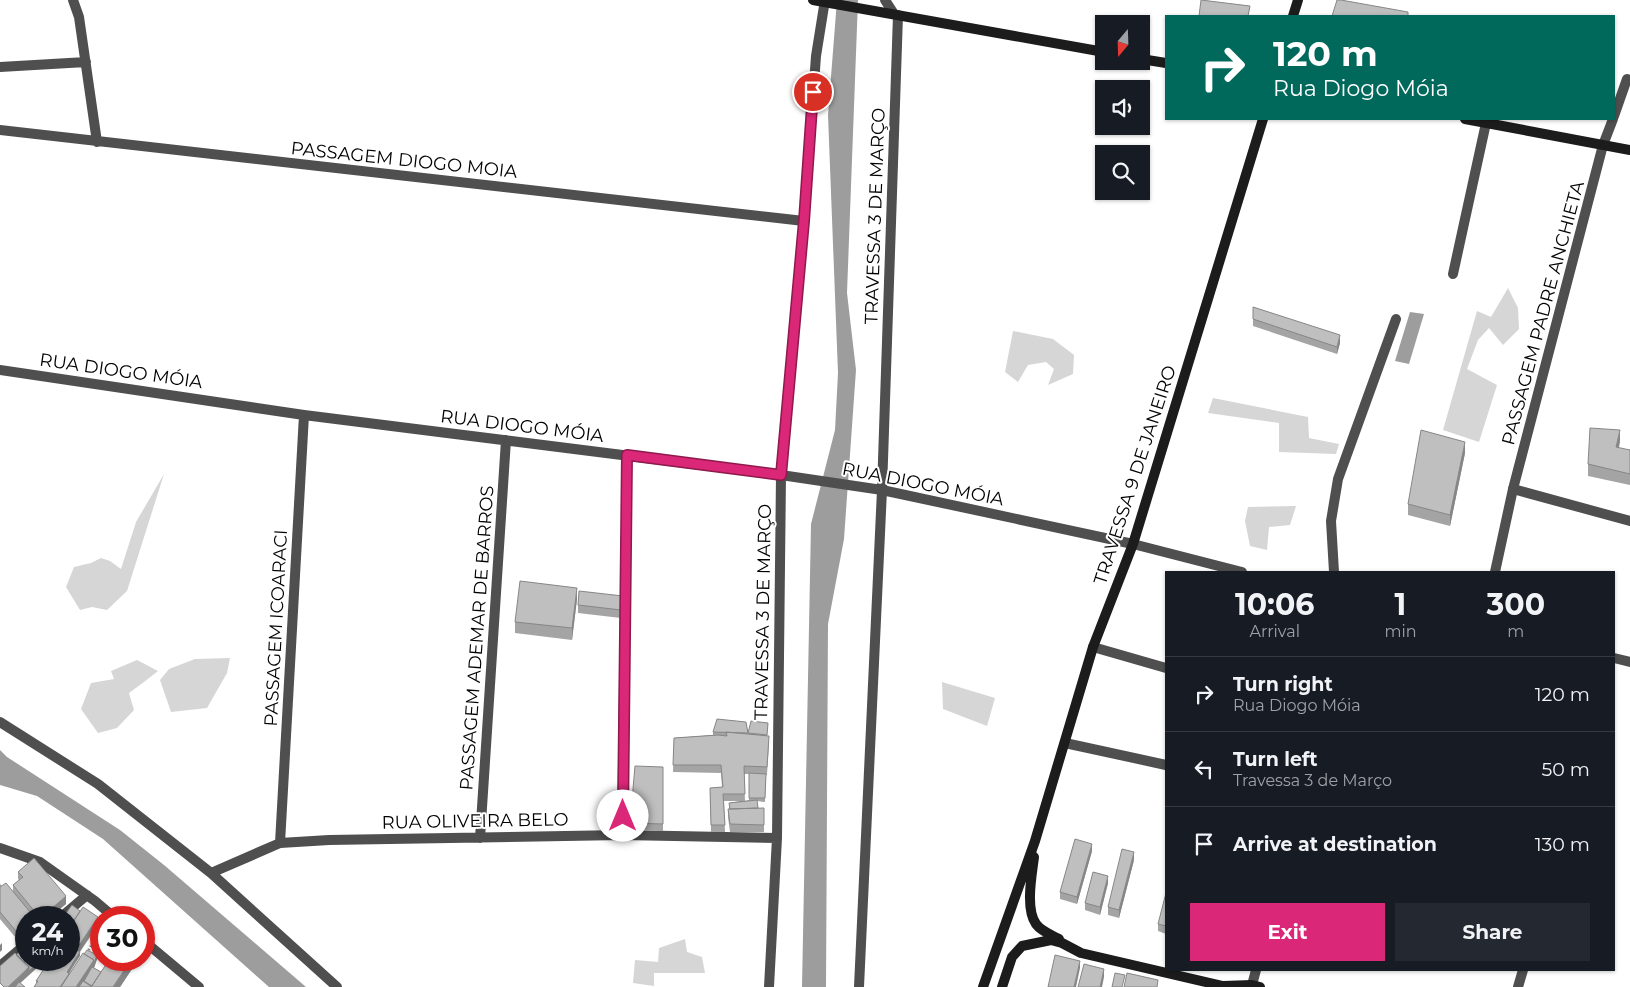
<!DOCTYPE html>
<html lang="en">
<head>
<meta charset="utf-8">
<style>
	:root { --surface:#171b24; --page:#242831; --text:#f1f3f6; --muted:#9ea1a6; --line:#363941; --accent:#db2777 }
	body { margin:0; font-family:Montserrat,sans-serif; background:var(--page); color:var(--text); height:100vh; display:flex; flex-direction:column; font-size:19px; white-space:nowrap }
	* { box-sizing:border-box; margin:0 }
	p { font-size:16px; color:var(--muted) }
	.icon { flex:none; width:28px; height:28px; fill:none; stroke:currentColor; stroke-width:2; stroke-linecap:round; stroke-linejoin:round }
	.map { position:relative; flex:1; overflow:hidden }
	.drawer { position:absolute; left:1165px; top:571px; width:450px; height:400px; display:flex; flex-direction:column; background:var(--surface); border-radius:0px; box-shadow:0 1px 4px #0004 }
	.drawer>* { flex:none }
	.banner { position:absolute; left:1165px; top:15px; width:450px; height:105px; border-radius:0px; box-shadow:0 1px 4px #0004; background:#00695c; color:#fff; overflow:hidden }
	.needle { width:32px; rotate:199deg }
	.tools { position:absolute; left:1095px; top:15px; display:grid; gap:10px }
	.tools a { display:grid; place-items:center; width:55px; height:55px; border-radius:0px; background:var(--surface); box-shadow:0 1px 4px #0004; font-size:25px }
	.speed { position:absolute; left:15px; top:906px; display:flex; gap:10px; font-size:25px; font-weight:700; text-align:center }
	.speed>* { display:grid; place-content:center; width:65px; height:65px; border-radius:50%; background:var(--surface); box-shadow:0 1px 4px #0004; line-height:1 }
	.speed small { font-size:12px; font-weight:400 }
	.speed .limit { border:8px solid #d22; background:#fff; color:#111 }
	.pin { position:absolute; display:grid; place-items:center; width:42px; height:42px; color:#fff; margin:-21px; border:2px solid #fff; border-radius:50%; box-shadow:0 1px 5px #0007 }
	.me { position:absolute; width:55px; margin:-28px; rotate:0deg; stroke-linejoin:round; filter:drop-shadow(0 0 4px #0008) }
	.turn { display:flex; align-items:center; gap:18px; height:105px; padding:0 25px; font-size:22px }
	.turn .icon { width:65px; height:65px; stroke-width:2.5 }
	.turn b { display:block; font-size:35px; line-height:42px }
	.eta { display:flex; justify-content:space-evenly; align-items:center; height:85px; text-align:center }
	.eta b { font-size:30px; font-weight:700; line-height:35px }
	.primary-button { display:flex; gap:10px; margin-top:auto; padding:10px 25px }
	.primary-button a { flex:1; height:58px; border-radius:0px; background:var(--accent); color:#fff; font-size:20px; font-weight:700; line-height:58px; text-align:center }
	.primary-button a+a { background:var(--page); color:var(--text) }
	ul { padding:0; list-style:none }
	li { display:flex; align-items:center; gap:15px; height:75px; padding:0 25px; border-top:1px solid var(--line) }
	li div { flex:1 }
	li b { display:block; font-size:19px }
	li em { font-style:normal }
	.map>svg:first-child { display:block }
</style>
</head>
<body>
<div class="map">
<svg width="1630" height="987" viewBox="0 0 1630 987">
	<rect width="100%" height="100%" fill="#fff"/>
	<path fill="#d6d6d6" d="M 1508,288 L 1518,308 L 1519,329 L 1503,345 L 1489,328 L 1478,340 L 1467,369 L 1497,385 L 1479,442 L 1443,430 L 1477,311 L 1491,317 Z
		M 1013,331 L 1053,339 L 1074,355 L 1073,374 L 1048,385 L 1054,369 L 1046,362 L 1028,365 L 1018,382 L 1005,372 Z
		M 1213,398 L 1308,417 L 1309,438 L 1339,444 L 1336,454 L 1279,452 L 1279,423 L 1208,413 Z
		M 164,474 L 127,591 L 107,610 L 92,607 L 80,610 L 66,587 L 74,567 L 91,563 L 101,558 L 110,561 L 121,569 L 136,522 Z
		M 1296,506 L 1290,525 L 1269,527 L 1267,550 L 1250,546 L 1245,521 L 1248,507 Z
		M 230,658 L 227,673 L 207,708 L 171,712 L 160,680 L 169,669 L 195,659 Z
		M 137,660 L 158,671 L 144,682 L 129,693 L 134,710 L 117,728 L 98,733 L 81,709 L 91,683 L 114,679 L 111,671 Z
		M 942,682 L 995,698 L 987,726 L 943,709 Z
		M 685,939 L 687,952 L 702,957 L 705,973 L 654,973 L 654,986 L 633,983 L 635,960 L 658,962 L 659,948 Z"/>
	<path fill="#9d9d9d" d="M 837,0 L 858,0 L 847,293 L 856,370 L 844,539 L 828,624 L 826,987 L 802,987 L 811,524 L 835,430 L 838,373 L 828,115 Z
		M 1410,312 L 1424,314 L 1409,364 L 1395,361 Z
		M 0,750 L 7,757 L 120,830 L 164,865 L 306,987 L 269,987 L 103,839 L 37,796 L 0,785 Z"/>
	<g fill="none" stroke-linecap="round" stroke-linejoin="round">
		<path stroke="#717171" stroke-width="3" stroke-dasharray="1 2.5" stroke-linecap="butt" d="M 87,953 L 101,929"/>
		<path stroke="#4f4f4f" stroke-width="10" d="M 1614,116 L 1627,79
			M 1603,145 L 1613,119
			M 1453,274 L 1486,123
			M 1513,489 L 1630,521
			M 1065,743 L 1166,765
			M 1252,985 L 1256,970
			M 1518,987 L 1523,970"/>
		<path stroke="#4f4f4f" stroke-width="10" d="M 73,0 L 79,17 L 97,142
			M 885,0 L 894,14
			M 0,67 L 86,62
			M 0,130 L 804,221
			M 0,370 L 304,415 L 781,475 L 882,490 L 1133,544 L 1242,572
			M 1334,572 L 1331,521 L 1338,479 L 1396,319
			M 1495,572 L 1513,489 L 1603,145
			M 1093,647 L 1166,668
			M 1614,658 L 1630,662
			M 0,722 L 98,784 L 211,873 L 337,987
			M 622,835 L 627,455
			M 480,838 L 506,440
			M 280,843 L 304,415
			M 0,848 L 40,862 L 95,901 L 115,918
			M 211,873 L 280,843 L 329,840 L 622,835 L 777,838
			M 60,918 L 87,895
			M 144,941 L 199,987
			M 0,966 L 26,944
			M 769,987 L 777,838 L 781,475 L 804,221 L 816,56 L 825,0
			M 859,987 L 882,490 L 898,15"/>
		<path stroke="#1c1c1c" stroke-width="10" d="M 813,0 L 1104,52
			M 1293,16 L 1298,0
			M 1141,59 L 1166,63
			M 1465,119 L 1630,150
			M 1034,857 C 1032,874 1025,909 1036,924 C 1041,931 1051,935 1059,939
			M 983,987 L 1035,841 L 1093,647 L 1133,544 L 1263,119
			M 1002,987 L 1012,957 L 1022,946 L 1051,940 L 1062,943 L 1081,953 L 1223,986 L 1252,985 L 1260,987"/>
	</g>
	<path fill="#a4a4a4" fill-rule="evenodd" d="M 1253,307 L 1340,343 L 1337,354 L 1253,326 Z
		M 1620,441 L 1619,448 L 1630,450 L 1630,485 L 1588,476 L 1588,464 Z
		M 1465,453 L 1450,526 L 1408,515 L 1408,504 Z
		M 577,599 L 572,640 L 515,633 L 515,622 Z
		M 623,604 L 621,618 L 578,613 L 578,605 Z
		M 751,721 L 768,723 L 767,736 L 769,743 L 767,775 L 766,775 L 765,802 L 757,801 L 758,808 L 764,808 L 764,832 L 730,832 L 728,817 L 728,809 L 729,809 L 729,803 L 740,801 L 724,801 L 725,832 L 711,832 L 710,788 L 722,787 L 721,773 L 673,772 L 674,738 L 713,735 L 713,732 L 746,722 L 748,734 ZM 744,774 L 749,774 L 749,800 L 745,801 Z
		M 663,767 L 663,831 L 630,831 L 630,823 Z
		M 1092,851 L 1077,904 L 1060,899 L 1060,892 Z
		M 1134,860 L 1119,918 L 1108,915 L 1108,907 Z
		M 18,872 L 66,904 L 51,916 L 51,918 L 26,918 L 21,944 L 0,919 L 0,884 L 2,886 L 13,892 L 13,885 L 19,880 L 18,879 Z
		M 1108,883 L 1100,915 L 1085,910 L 1085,903 Z
		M 1166,893 L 1166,934 L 1158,931 L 1158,924 Z
		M 64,916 L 98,925 L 80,952 L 69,974 L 84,954 L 97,955 L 101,948 L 101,960 L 138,960 L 120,987 L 34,987 L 36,984 L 36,981 L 69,960 L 69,928 L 71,925 L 69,923 L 69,918 L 64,918 ZM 97,959 L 106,965 L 101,972 L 94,968 Z"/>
	<path fill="#868686" d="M 1340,335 L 1340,343 L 1337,354 L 1337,347 Z
		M 1620,430 L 1620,441 L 1616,458 L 1616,447 Z
		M 1465,442 L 1465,453 L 1450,526 L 1450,515 Z
		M 577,588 L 577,599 L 572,640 L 572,628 Z
		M 623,596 L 623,604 L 621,618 L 621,610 Z
		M 1092,844 L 1092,851 L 1077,904 L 1077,897 Z
		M 1134,852 L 1134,860 L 1119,918 L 1119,910 Z
		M 1108,876 L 1108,883 L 1100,915 L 1100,907 Z
		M 66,896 L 66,904 L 51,916 L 51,918 L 42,918 L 50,910 Z
		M 98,917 L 98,925 L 78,954 L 78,947 Z
		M 26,932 L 26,940 L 21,944 L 21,937 Z
		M 2,943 L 2,950 L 0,952 L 0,945 Z
		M 80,952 L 80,956 L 67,976 L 67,972 Z
		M 97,955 L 97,959 L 94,968 L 85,981 L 84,981 L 84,983 L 81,987 L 76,987 Z
		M 131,960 L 138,960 L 120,987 L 113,987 Z
		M 1080,961 L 1080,968 L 1076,987 L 1074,987 Z
		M 38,963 L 38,967 L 16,987 L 8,987 L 29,967 Z
		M 1104,969 L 1104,977 L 1102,987 L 1100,987 Z"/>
	<path fill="#bfbfbf" stroke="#868686" d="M 1201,0 L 1250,6 L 1248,16 L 1199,16 Z
		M 1337,0 L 1341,0 L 1408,12 L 1408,16 L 1332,16 Z
		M 1253,307 L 1340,335 L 1337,347 L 1253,319 Z
		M 1590,428 L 1620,430 L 1616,447 L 1630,450 L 1630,474 L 1588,464 Z
		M 1421,430 L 1465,442 L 1450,515 L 1408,504 Z
		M 520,581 L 577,588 L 572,628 L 515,622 Z
		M 579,591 L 623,596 L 621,610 L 578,605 Z
		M 717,719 L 746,722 L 748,733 L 713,732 Z
		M 751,721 L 768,723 L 767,735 L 748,733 Z
		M 726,732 L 769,736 L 767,767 L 744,766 L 745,794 L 723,794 L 725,825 L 711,825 L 710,788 L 723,787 L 721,765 L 673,765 L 674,738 L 718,735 L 727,736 Z
		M 635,766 L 663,767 L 663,824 L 630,823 Z
		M 749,773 L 766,774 L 765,798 L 749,798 Z
		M 757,800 L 758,808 L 730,809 L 729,803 Z
		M 764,808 L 764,825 L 730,824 L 728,809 Z
		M 1075,839 L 1092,844 L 1077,897 L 1060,892 Z
		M 1122,849 L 1134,852 L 1119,910 L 1108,907 Z
		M 34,858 L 66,896 L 50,910 L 51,910 L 42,918 L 40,918 L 13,885 L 23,877 L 18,872 Z
		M 1093,872 L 1108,876 L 1100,907 L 1085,903 Z
		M 6,883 L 35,918 L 26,918 L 26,932 L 21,937 L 0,912 L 0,887 Z
		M 1166,893 L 1166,926 L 1158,924 Z
		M 72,905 L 80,911 L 73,922 L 69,919 L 69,918 L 66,918 L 64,916 Z
		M 83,907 L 98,917 L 78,947 L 69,941 L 69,928 Z
		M 69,944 L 80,952 L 67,972 L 69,974 L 60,987 L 34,987 L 38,981 L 36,981 L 50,960 L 69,960 Z
		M 24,948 L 26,950 L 26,960 L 35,960 L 38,963 L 29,971 L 29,967 L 16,955 Z
		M 101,948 L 101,958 L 97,955 L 94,964 L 94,960 L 84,954 L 87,950 L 97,955 Z
		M 15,953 L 29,967 L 8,987 L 4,987 L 0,983 L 0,966 Z
		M 83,953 L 94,960 L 76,987 L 61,987 Z
		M 1055,955 L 1080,961 L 1074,987 L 1048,987 Z
		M 109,960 L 131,960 L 113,987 L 91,987 Z
		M 1084,964 L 1104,969 L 1100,987 L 1078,987 Z
		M 92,967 L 101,972 L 92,986 L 84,981 Z
		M 1115,973 L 1125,975 L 1122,987 L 1112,987 Z
		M 1127,973 L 1158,980 L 1157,987 L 1124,987 Z
		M 83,981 L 92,987 L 79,987 Z
		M 19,982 L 25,987 L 15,987 Z"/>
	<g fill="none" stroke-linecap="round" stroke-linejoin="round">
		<g stroke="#8e194d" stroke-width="12">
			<path id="route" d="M 623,816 L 627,455 L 781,475 L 804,221 L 813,92"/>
		</g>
		<use href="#route" stroke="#db2777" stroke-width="9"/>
	</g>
	<g text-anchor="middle" stroke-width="4" stroke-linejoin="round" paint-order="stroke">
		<g font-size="18" fill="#000" stroke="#fff">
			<text transform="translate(404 160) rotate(6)" y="6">PASSAGEM DIOGO MOIA</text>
			<text transform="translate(875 216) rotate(-88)" y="6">TRAVESSA 3 DE MARÇO</text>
			<text transform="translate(1543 313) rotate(-75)" y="6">PASSAGEM PADRE ANCHIETA</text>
			<text transform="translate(121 371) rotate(8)" y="6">RUA DIOGO MÓIA</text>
			<text transform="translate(522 426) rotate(7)" y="6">RUA DIOGO MÓIA</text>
			<text transform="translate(1135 475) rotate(-72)" y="6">TRAVESSA 9 DE JANEIRO</text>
			<text transform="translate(923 484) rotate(11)" y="6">RUA DIOGO MÓIA</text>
			<text transform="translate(763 612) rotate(-89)" y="6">TRAVESSA 3 DE MARÇO</text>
			<text transform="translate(276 628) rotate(-87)" y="6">PASSAGEM ICOARACI</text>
			<text transform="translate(477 638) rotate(-86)" y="6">PASSAGEM ADEMAR DE BARROS</text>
			<text transform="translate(475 821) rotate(-1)" y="6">RUA OLIVEIRA BELO</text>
		</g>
	</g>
</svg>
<div class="tools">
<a><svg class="needle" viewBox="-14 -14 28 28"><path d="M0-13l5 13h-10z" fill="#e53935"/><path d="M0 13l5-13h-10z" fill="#9ea1a6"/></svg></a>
<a><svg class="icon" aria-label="sound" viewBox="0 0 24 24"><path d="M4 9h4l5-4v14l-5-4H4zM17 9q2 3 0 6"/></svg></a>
<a><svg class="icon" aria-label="search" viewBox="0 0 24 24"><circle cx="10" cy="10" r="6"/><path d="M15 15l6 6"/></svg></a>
</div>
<div class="speed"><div>24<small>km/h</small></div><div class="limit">30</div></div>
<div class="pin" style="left:813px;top:92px;background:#d93025"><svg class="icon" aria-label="arrive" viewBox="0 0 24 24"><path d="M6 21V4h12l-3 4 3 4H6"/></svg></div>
<svg class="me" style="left:623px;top:816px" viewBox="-20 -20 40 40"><circle r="19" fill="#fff"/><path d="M0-13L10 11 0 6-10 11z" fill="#db2777"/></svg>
<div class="banner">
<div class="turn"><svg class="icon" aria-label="right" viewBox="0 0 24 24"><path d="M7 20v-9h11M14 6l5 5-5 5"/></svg><div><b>120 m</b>Rua Diogo Móia</div></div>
</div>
<section class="drawer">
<div class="eta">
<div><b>10:06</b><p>Arrival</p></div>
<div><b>1</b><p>min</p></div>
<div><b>300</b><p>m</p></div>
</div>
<ul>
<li><svg class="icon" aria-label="right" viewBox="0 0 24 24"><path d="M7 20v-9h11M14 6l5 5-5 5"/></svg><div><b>Turn right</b><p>Rua Diogo Móia</p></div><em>120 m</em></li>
<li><svg class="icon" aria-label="left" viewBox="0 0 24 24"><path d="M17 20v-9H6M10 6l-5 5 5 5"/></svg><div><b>Turn left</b><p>Travessa 3 de Março</p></div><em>50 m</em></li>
<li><svg class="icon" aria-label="arrive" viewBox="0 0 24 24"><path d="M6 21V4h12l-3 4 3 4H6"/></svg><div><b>Arrive at destination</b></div><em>130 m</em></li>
</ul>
<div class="primary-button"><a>Exit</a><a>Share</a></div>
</section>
</div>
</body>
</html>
